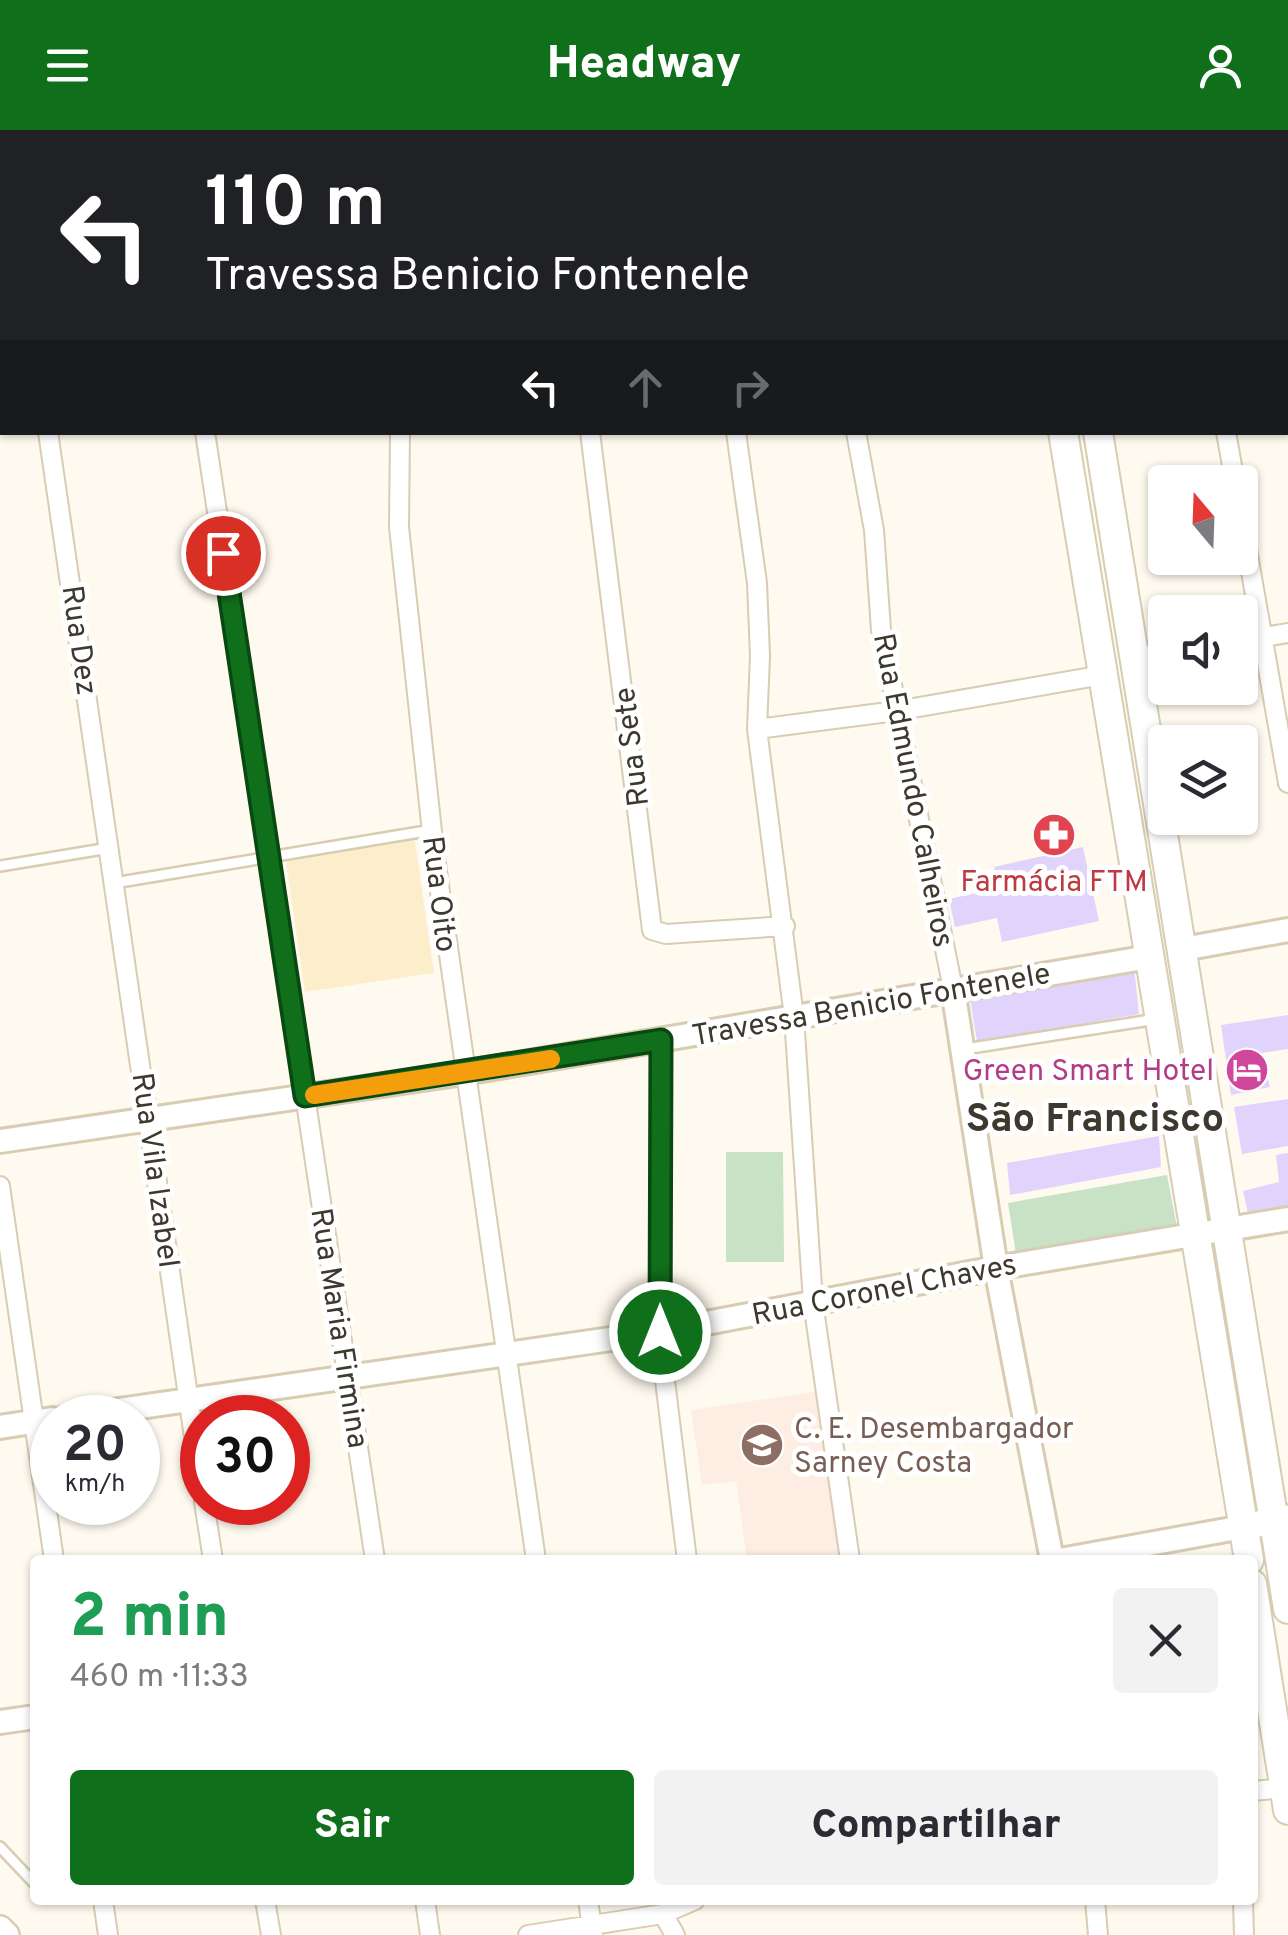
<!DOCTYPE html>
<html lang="pt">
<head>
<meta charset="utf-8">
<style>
	:root { --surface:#fff; --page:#f2f2f3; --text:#2b2b33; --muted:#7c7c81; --accent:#106f1b }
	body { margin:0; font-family:Overpass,sans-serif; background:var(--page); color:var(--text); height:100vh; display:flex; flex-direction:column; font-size:38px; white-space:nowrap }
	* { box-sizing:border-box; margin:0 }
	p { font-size:32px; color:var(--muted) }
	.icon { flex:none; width:55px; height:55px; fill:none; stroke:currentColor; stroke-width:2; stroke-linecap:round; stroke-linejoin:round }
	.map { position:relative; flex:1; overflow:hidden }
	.side { position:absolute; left:30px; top:1425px; width:1228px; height:350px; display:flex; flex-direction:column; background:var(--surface); border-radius:10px; box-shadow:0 2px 8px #0004 }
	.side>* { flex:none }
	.top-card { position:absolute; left:0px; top:0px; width:1290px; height:305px; box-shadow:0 2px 8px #0004; background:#202124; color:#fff; overflow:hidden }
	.needle { width:65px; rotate:341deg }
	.tools { position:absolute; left:1148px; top:335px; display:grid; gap:20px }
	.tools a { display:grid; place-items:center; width:110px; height:110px; border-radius:10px; background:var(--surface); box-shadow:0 2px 8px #0004; font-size:50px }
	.speed { position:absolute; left:30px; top:1265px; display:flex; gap:20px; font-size:50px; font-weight:700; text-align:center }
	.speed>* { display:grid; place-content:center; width:130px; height:130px; border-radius:50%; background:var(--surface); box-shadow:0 2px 8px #0004; line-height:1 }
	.speed small { font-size:25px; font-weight:400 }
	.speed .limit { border:15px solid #d22; background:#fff; color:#111 }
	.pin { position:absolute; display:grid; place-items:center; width:85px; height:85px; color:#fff; margin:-42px; border:5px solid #fff; border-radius:50%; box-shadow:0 2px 10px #0007 }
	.me { position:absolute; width:110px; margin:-55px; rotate:0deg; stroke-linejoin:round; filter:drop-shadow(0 0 8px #0008) }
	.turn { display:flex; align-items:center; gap:35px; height:210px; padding:0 40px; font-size:45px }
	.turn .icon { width:130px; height:130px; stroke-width:2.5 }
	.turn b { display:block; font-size:70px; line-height:85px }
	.lanes { display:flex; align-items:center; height:95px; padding:0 40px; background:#0003; justify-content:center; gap:50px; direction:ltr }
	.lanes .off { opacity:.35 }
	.round { display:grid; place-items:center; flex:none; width:105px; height:105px; border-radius:10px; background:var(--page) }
	.overview { display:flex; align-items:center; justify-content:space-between; height:170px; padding:0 40px }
	h1 { font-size:60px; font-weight:800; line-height:75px; color:#1e9e55 }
	.primary-button { display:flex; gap:20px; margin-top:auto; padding:20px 40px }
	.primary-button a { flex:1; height:115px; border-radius:10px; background:var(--accent); color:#fff; font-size:40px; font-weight:800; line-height:115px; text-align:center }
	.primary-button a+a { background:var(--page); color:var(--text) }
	header { display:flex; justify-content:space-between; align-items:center; height:130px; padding:0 40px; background:var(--accent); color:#fff; font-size:45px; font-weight:800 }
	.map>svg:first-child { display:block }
</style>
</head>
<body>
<header><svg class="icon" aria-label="menu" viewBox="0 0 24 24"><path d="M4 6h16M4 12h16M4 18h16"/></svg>Headway<svg class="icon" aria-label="person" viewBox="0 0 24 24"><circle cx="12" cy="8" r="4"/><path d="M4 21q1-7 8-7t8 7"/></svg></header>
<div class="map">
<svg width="1288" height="1805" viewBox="0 0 1288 1805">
	<rect width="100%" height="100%" fill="#fffaef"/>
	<path fill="#fdeecb" d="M 414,705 L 434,843 L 305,862 L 285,724 Z"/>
	<path fill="#feede2" d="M 820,1261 L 843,1430 L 747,1430 L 736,1351 L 702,1355 L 691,1280 Z"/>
	<path fill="#c7e2c4" d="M 941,0 L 1099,0 L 940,2 Z
		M 726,1022 L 783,1022 L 784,1132 L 726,1132 Z
		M 1167,1045 L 1177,1097 L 1016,1124 L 1008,1073 Z"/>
	<path fill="#e0d4fc" d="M 1083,717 L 1099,791 L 1002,812 L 997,788 L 955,797 L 949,769 L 999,758 L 994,737 Z
		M 1134,836 L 1139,884 L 977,912 L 969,862 Z
		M 1288,885 L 1288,919 L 1262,923 L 1270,957 L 1231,965 L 1221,895 Z
		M 1288,969 L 1288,1016 L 1242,1024 L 1234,977 Z
		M 1159,1006 L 1161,1037 L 1010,1065 L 1007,1033 Z
		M 1288,1023 L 1288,1076 L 1248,1083 L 1243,1061 L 1279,1052 L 1276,1025 Z"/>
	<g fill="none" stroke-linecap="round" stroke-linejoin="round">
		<g stroke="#d8cdb2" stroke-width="14">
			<path id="service" d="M 0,736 L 109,718
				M 114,753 L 432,700
				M 965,919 L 1157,889
				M 0,1717 L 35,1754"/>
		</g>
		<g stroke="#d8cdb2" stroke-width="22">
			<path id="minor" d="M 149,0 L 150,2
				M 434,0 L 435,2
				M 640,0 L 642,2
				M 1174,0 L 1174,2
				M 787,2 L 792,0
				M 0,15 L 2,27
				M 48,302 L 202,1362
				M 205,302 L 375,1430
				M 400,302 L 399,397 L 434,720 L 536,1430
				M 590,302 L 652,800 L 666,804 L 785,796
				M 736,302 L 757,453 L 760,526 L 757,599 L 794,887 L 813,1172 L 850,1430
				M 856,302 L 874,400 L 881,500 L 953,859
				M 1226,302 L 1235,352
				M 1240,379 L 1288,653
				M 1240,511 L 1288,503
				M 1135,528 L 1165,523
				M 757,599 L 896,581 L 1103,545
				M 661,910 L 659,1202 L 687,1430
				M 0,1056 L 54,1430
				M 204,1372 L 213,1430
				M 1252,1661 L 1285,1658
				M 103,1770 L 108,1805
				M 265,1770 L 271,1805
				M 425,1770 L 430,1805
				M 588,1770 L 593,1805
				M 1095,1770 L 1098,1805
				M 1243,1770 L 1244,1805
				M 663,1784 L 675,1805
				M 528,1805 L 663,1784 L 695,1770"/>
		</g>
		<g stroke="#d8cdb2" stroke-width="28">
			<path id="tertiary" d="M 1183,819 L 1288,800
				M 953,859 L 996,1138 L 1052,1430
				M 0,1011 L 464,943 L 1149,827
				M 64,1288 L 659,1202 L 996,1138 L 1288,1089
				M 0,1297 L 52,1289
				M 1060,1430 L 1243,1397
				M 0,1592 L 35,1587"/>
		</g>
		<g stroke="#d8cdb2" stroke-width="30">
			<path id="secondary" d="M 1243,1397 L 1288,1388
				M 0,1799 L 6,1805"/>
		</g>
		<g stroke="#d8cdb2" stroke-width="32">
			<path id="primary" d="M 877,0 L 880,2
				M 919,2 L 920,0
				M 1121,2 L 1122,0
				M 1063,302 L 1249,1430
				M 1098,302 L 1288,1479
				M 1252,1454 L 1288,1680"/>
		</g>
		<path stroke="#9c988d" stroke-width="2.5" stroke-dasharray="10 5" stroke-linecap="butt" d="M 222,0 L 226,2"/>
		<use href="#service" stroke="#fff" stroke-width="9"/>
		<use href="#minor" stroke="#fff" stroke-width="18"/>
		<use href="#tertiary" stroke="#fff" stroke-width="22"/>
		<use href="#secondary" stroke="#fff" stroke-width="25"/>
		<use href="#primary" stroke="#fff" stroke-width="28"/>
	</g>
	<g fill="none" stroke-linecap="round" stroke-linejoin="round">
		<g stroke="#0a4812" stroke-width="25">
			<path id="route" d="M 223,423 L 305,966 L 661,910 L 660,1202"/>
		</g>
		<use href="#route" stroke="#106f1b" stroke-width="18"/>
		<path stroke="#f59e0b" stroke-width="18" d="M 314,965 L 551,929"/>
	</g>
	<defs>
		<g id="pharmacy-disc" transform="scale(2.25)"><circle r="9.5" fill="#e0444e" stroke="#fff"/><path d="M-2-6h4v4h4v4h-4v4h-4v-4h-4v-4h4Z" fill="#fff"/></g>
		<g id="hotel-disc" transform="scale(2.25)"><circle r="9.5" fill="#d1479c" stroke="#fff"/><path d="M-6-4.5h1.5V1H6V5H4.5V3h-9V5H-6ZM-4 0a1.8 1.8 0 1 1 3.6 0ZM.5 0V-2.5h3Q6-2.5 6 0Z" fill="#fff"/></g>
		<g id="school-disc" transform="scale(2.25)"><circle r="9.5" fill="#8d6e63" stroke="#fff"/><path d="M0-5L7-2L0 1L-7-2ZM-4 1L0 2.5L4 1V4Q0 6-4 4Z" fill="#fff"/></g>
	</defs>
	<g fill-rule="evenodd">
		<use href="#pharmacy-disc" x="1054" y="705"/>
		<use href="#hotel-disc" x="1247" y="940"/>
		<use href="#school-disc" x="762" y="1315"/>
	</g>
	<g text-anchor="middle" stroke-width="10" stroke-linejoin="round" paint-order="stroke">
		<g font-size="30" fill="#3d392e" stroke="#fff">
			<text transform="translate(80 510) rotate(82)" y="10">Rua Dez</text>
			<text transform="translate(631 617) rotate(-97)" y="10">Rua Sete</text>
			<text transform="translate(914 660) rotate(79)" y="10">Rua Edmundo Calheiros</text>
			<text transform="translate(440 764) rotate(83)" y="10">Rua Oito</text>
			<text transform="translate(871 874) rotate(-10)" y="10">Travessa Benicio Fontenele</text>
			<text transform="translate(156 1040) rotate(82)" y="10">Rua Vila Izabel</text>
			<text transform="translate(884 1159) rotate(-11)" y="10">Rua Coronel Chaves</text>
			<text transform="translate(340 1198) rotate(81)" y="10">Rua Maria Firmina</text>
		</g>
		<g font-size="30" fill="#be3a42" stroke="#fff">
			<text x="1054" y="761">Farmácia FTM</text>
		</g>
		<g font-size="30" fill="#b23c85" stroke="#fff" text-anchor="end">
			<text x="1214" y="950">Green Smart Hotel</text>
		</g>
		<g font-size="30" fill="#785e54" stroke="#fff" text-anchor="start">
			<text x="794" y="1308">C. E. Desembargador<tspan x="794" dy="34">Sarney Costa</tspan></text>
		</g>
		<g font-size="40" font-weight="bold" fill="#3d392e" stroke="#fff">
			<text x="1095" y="1001">São Francisco</text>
		</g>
	</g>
</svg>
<div class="tools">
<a><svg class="needle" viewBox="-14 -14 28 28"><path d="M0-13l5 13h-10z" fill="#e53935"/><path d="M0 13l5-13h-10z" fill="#7c7c81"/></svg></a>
<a><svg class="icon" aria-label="sound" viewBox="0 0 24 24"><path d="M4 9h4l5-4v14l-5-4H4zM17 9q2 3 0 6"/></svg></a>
<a><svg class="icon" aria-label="layers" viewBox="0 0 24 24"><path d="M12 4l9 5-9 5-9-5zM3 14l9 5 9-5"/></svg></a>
</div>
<div class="speed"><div>20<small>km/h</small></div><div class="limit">30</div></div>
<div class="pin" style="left:223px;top:423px;background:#d93025"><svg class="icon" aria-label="arrive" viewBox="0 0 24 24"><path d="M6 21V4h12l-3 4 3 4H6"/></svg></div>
<svg class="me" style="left:660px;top:1202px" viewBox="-20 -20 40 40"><circle r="17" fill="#106f1b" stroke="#fff" stroke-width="3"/><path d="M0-11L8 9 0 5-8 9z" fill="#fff"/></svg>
<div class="top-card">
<div class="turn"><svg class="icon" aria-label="left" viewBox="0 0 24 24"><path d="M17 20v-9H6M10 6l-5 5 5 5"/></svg><div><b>110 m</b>Travessa Benicio Fontenele</div></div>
<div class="lanes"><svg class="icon" aria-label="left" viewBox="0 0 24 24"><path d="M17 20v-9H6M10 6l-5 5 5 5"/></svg><svg class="icon off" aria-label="ahead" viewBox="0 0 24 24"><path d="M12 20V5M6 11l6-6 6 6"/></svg><svg class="icon off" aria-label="right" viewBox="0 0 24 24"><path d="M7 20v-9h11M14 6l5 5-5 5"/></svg></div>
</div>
<section class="side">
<div class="overview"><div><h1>2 min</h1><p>460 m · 11:33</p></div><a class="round"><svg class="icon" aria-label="close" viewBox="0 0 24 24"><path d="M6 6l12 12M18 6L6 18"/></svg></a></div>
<div class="primary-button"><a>Sair</a><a>Compartilhar</a></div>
</section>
</div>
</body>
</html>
